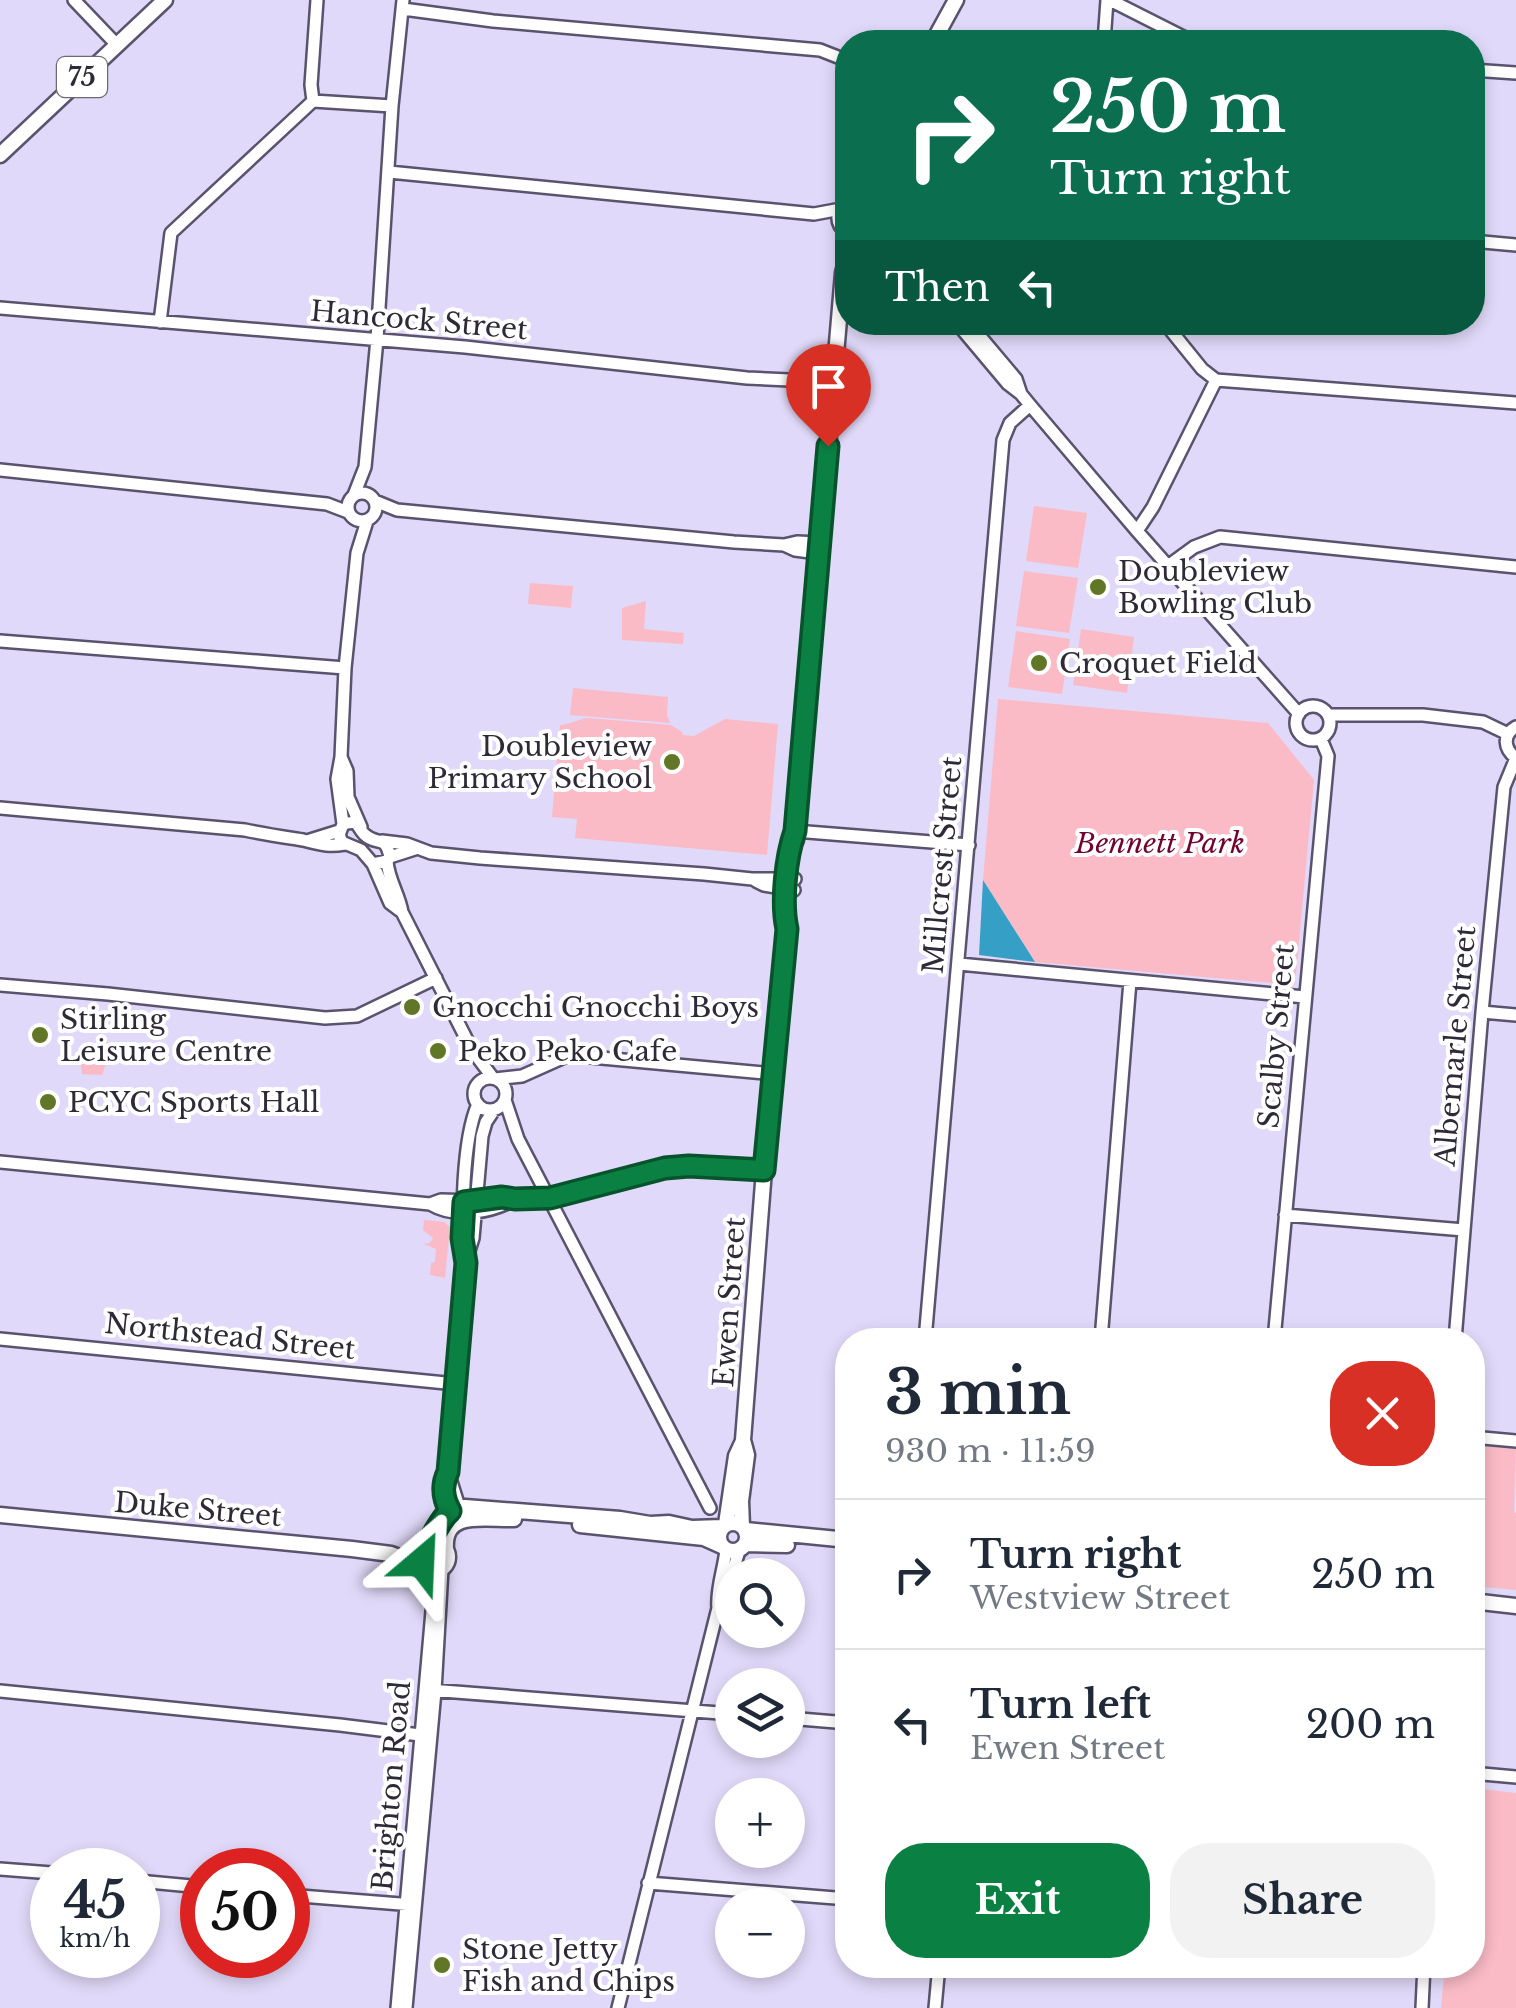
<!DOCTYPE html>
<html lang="en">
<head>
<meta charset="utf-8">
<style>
	:root { --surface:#fff; --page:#f2f2f3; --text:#1f2937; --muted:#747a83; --line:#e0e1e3; --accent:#0b8043 }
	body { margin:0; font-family:"Libre Baskerville",serif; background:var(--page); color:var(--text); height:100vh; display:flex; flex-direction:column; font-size:38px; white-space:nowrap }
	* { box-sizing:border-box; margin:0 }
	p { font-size:32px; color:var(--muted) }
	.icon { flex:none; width:55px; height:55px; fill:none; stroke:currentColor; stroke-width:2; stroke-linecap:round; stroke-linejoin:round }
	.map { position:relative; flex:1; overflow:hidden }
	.side { position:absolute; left:835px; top:1328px; width:650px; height:650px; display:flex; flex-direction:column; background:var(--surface); border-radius:40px; box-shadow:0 5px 15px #0003 }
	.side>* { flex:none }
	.top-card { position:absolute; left:835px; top:30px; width:650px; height:305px; border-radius:40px; box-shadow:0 5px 15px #0003; background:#0b6e4f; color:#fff; overflow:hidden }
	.controls { position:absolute; left:715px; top:1558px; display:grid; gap:20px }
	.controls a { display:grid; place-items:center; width:90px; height:90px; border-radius:50%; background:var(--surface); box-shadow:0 5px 15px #0003; font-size:50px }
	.speed { position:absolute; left:30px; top:1848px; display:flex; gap:20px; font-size:50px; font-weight:700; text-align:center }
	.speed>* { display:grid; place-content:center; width:130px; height:130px; border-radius:50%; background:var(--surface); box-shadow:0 5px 15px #0003; line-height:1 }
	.speed small { font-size:25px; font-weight:400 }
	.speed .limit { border:15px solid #d22; background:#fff; color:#111 }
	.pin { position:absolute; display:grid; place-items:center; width:85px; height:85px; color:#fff; margin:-102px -42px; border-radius:50% 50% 50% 0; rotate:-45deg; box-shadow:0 0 10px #0007 }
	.pin .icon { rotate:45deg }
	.me { position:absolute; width:110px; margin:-55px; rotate:26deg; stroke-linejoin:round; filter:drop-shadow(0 0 8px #0008) }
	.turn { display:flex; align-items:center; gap:35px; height:210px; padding:0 50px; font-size:45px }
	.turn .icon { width:130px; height:130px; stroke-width:2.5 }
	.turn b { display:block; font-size:70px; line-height:85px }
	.then { display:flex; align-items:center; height:95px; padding:0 50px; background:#0003; gap:20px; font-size:38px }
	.round { display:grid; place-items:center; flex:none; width:105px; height:105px; border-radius:40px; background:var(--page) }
	.head { display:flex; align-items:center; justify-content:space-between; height:170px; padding:0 50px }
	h1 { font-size:60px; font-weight:700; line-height:75px }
	.cta { display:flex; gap:20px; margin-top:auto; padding:20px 50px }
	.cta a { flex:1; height:115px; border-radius:40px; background:var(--accent); color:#fff; font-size:40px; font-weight:700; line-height:115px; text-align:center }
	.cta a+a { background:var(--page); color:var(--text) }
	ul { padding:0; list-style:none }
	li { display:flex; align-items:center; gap:30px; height:150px; padding:0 50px; border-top:2px solid var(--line) }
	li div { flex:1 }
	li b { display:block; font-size:38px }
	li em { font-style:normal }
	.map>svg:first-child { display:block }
</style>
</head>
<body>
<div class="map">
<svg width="1516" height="2008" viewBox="0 0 1516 2008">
	<rect width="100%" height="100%" fill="#e1d9f9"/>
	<path fill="#fabbc6" d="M 1034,506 L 1087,513 L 1078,568 L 1026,561 Z
		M 1024,571 L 1078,578 L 1069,633 L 1016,626 Z
		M 530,583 L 573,586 L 571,608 L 528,604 Z
		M 646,601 L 644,629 L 684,633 L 683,644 L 622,640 L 622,608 Z
		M 1081,629 L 1134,637 L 1127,693 L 1073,685 Z
		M 1016,631 L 1070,639 L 1062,694 L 1008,687 Z
		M 573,688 L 668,697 L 667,715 L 670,723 L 570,715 Z
		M 998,699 L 1268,723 L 1314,780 L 1295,985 L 1035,962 L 983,880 Z
		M 588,718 L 671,725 L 682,732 L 683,735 L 694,736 L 725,719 L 778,724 L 767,855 L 575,838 L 577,819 L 552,817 L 560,725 C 569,725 578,719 588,718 Z
		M 108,1041 L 109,1056 L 102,1075 L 82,1074 L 80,1059 Z
		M 424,1220 L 444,1222 L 450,1227 L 445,1278 L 430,1275 L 431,1263 L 435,1262 L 436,1249 L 424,1244 L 430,1243 L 433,1238 L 423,1230 Z
		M 1473,1445 L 1516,1449 L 1514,1512 L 1516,1513 L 1516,1590 L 1473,1586 Z
		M 1473,1788 L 1516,1793 L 1516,2008 L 1441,2008 L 1445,1965 L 1472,1965 Z"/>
	<path fill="#369fc6" d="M 983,880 L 1035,962 L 979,955 Z"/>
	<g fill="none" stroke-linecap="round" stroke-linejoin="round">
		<g stroke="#5a536e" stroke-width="16">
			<path id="minor" d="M 74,0 L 117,45
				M 1110,0 L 1193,42
				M 403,9 L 493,21 L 820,50 L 848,61
				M 1104,42 L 1107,0
				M 1472,70 L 1516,73
				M 313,101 L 311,85 L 317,0
				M 389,172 L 814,214 L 841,209
				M 1472,241 L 1516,245
				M 0,308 L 465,347 L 747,378 L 833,382
				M 160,322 L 171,233 L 313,101 L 392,106
				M 956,322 L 1008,384 L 1021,394
				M 968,322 L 1016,379 L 1021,394 L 1030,405 L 1137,531 L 1299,714
				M 1164,322 L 1202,369 L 1216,380 L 1516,403
				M 0,470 L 327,504 L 348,512
				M348 507a14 14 0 1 1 28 0a14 14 0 1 1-28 0Z
				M 354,495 L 365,467 L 377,339 L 392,106 L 403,0
				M 375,501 L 397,510 L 734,542 L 784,545 L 797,542 L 819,543
				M 1137,531 L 1153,507 L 1216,380
				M 784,545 L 795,550 L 818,553
				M 1168,566 L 1194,547 L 1220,537 L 1516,567
				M 0,641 L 345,668
				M1296 723a17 17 0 1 1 34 0a17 17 0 1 1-34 0Z
				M 1329,715 L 1423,715 L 1483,722 L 1508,734
				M 1516,727 C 1502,735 1504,749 1516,758
				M 341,757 L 347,771 L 348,797 L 361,827
				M 0,808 L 245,830 C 264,834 284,837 303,840 C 320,844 327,847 345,844
				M 343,824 L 337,779 L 341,757 L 345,668 L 357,553 L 367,521
				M 795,831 L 969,845
				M 307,841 L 339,831
				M 382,841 L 407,844 L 431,853 L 480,858 L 704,874 L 752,879 L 795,879
				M 390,857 C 385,833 377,847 364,834 C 355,824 360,820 343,824 L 339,835 L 342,842 L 361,850 L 373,864 L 387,861 L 390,857 L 415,849
				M 387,861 C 388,879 399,894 402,912 L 472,1050 L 493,1078
				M 373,864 L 390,903 L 402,912
				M 756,881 L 764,885 L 794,890
				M 959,964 L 1305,997
				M 0,985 L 108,994 L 325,1018 L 357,1016 L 436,978
				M 1482,1012 L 1516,1015
				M474 1094a16 16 0 1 1 32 0a16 16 0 1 1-32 0Z
				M 495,1079 L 522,1076 L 569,1055 L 774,1074
				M 505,1100 L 518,1139 L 710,1508
				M 0,1162 L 430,1204 L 441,1200 L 476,1201 L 502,1197 L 515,1199 L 550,1198 L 665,1168 L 689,1166 L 764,1170
				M 430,1204 C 455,1219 491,1213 515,1199
				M 1285,1215 L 1464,1230
				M 467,1257 L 473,1238 L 482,1136 L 486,1122 L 494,1110
				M 0,1339 L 456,1384
				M 925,1340 L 1003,440 L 1010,423 L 1030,405
				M 1101,1340 L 1130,981
				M 1274,1340 L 1328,756 L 1321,739
				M 1455,1340 L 1482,1012 L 1504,787 L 1516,758
				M 1472,1437 L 1516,1441
				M 448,1472 L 459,1507 L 459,1516
				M 456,1518 C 444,1504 439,1490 448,1472 L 465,1263 C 461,1224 462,1140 478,1104
				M 728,1587 L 739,1551
				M 430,1690 L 732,1714
				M 0,1691 L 340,1725 L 428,1736
				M 788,1718 L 848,1723
				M 1472,1773 L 1516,1777
				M 0,1869 L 52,1873
				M 138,1881 L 202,1887
				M 648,1883 L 848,1899
				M 288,1895 L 413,1905
				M 397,2008 L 433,1600 L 432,1583 L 427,1569
				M 406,2008 L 435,1691 L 442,1569
				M 618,2008 L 718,1608 C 716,1590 724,1569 726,1550
				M 935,2008 L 939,1965
				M 1422,2008 L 1424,1965"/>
		</g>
		<g stroke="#5a536e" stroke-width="19">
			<path id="major" d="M 933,42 L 956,0
				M 0,155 L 165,0
				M 848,203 C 837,212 836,223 848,232
				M 796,840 L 795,831 L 843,273 L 848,254
				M 0,1515 L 352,1549 L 391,1554 L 423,1566
				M719 1537a14 14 0 1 1 28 0a14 14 0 1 1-28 0Z
				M 726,1524 L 736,1456 L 743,1441
				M 580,1525 L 704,1538 L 722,1546
				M 742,1526 L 741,1501 L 747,1455 L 743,1440 L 764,1170 L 787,929 C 781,902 786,857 795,831
				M 746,1530 L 848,1540
				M420 1557a14 14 0 1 1 28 0a14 14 0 1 1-28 0Z
				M 431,1543 C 438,1524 443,1510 465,1507 L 620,1519 L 650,1524 L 669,1523 L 692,1528 L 722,1527
				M 746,1544 L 787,1545
				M 446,1549 C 443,1509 486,1520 514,1519
				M 1472,1601 L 1516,1606"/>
		</g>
		<use href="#minor" stroke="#fff" stroke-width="11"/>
		<use href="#major" stroke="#fff" stroke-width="14"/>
	</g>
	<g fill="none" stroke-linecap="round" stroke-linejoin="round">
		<g stroke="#07532c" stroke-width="25">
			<path id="route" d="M 421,1562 L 422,1548 C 435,1538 437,1522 450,1511 C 443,1498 441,1486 448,1472 L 466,1263 L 462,1238 L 464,1202 L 502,1197 L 515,1199 L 550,1198 L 665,1168 L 689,1166 L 764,1170 L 787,929 C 781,902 786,857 795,831 L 828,446"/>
		</g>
		<use href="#route" stroke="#0b8043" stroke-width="18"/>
	</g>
	<g fill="#617626" stroke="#fff" stroke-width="4">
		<circle cx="1098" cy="587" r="10"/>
		<circle cx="1039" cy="663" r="10"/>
		<circle cx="672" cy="762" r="10"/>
		<circle cx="412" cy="1007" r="10"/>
		<circle cx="40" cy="1035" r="10"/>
		<circle cx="438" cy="1051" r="10"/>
		<circle cx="48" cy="1102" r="10"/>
		<circle cx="442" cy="1965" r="10"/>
	</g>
	<g text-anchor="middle" stroke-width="8" stroke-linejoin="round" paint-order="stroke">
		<rect fill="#fff" stroke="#6d6a73" stroke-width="2.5" x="57" y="57" width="50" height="40" rx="8"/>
		<g font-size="25" font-weight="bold" fill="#2e2a37">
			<text x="82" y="86">75</text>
		</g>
		<g font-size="28" fill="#2e2a37" stroke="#fff">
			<text transform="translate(419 320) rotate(5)" y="10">Hancock Street</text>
			<text transform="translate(942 865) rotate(-85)" y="10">Millcrest Street</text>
			<text transform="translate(1276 1036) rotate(-85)" y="10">Scalby Street</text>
			<text transform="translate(1455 1046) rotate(-85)" y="10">Albemarle Street</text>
			<text transform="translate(729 1302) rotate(-86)" y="10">Ewen Street</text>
			<text transform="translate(230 1336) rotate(6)" y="10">Northstead Street</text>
			<text transform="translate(198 1509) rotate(5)" y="10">Duke Street</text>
			<text transform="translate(391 1786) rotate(-85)" y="10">Brighton Road</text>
		</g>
		<g font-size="28" fill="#2e2a37" stroke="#fff" text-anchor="start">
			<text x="1118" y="581">Doubleview<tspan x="1118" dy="32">Bowling Club</tspan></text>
			<text x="1059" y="673">Croquet Field</text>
			<text x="652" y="756" text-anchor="end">Doubleview<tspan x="652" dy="32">Primary School</tspan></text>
			<text x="432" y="1017">Gnocchi Gnocchi Boys</text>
			<text x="60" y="1029">Stirling<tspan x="60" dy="32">Leisure Centre</tspan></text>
			<text x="458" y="1061">Peko Peko Cafe</text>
			<text x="68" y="1112">PCYC Sports Hall</text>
			<text x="462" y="1959">Stone Jetty<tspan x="462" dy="32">Fish and Chips</tspan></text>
		</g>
		<g font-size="28" font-style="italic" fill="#71032f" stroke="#fff">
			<text x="1160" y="853">Bennett Park</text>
		</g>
	</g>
</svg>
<div class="controls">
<a><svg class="icon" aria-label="search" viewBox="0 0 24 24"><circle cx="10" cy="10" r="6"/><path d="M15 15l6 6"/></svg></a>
<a><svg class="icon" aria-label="layers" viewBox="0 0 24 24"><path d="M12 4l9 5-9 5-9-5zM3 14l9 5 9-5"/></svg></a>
<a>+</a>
<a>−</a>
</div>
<div class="speed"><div>45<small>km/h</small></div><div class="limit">50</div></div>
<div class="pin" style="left:828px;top:446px;background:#d93025"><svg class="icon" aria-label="arrive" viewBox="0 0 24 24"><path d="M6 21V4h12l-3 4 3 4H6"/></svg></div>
<svg class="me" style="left:421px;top:1562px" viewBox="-20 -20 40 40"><path d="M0-17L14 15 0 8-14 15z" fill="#0b8043" stroke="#fff" stroke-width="4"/></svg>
<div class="top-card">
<div class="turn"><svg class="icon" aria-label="right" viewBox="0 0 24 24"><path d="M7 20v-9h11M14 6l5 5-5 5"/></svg><div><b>250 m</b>Turn right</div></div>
<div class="then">Then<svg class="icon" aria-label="left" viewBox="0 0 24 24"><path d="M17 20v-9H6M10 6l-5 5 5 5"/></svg></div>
</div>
<section class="side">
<div class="head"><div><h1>3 min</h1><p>930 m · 11:59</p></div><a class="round" style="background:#d93025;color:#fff"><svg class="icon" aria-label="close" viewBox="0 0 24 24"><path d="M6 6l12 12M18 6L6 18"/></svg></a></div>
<ul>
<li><svg class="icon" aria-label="right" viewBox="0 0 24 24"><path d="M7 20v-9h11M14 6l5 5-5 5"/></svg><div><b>Turn right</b><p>Westview Street</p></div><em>250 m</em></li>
<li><svg class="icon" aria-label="left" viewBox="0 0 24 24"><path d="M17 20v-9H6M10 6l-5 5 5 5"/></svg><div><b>Turn left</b><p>Ewen Street</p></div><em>200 m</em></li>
</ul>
<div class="cta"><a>Exit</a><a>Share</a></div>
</section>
</div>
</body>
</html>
